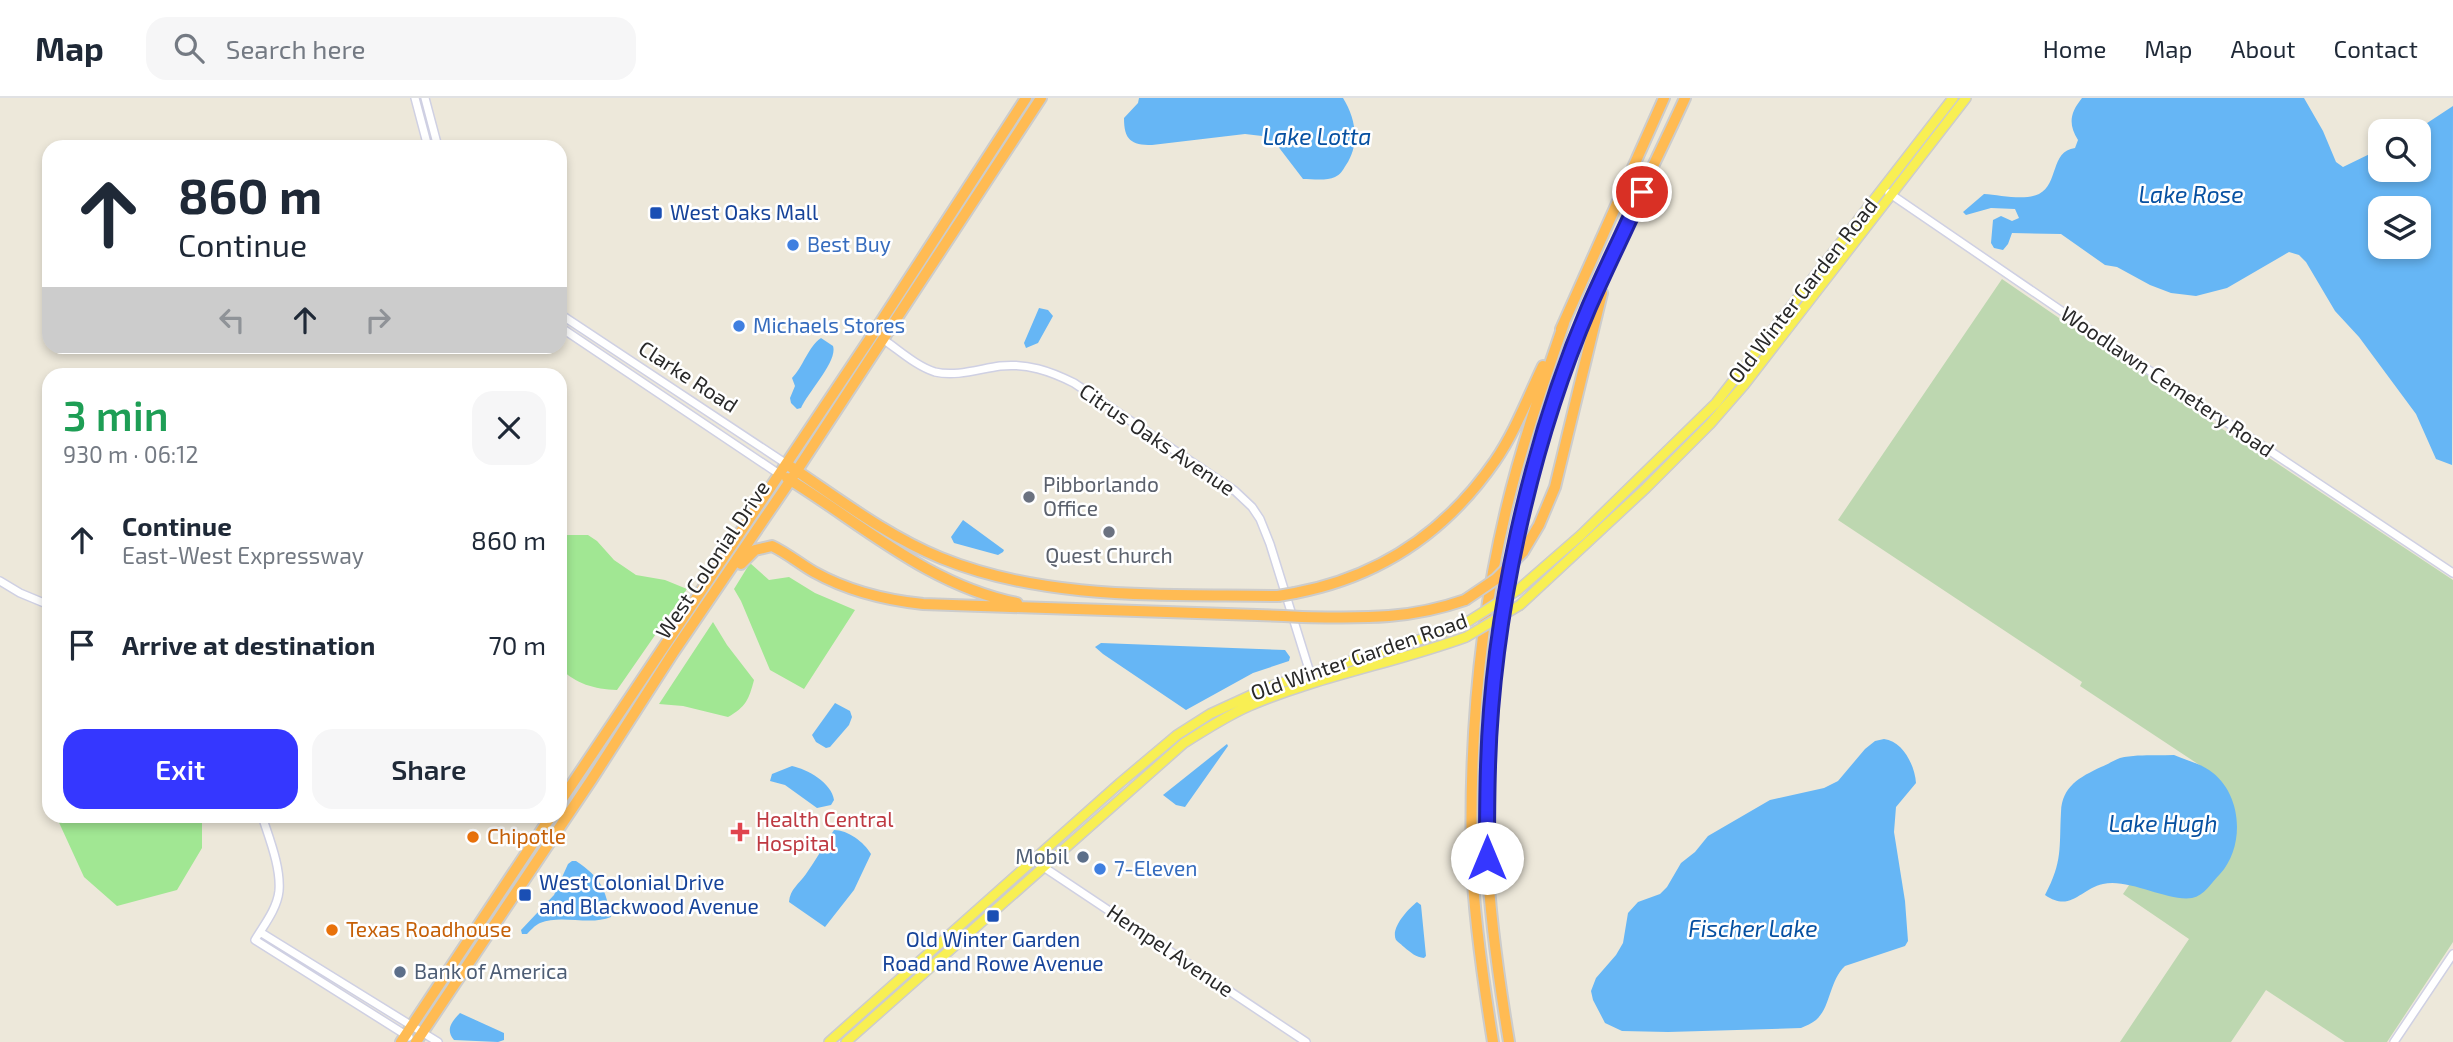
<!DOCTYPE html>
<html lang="en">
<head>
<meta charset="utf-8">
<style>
	:root { --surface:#fff; --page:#f6f6f7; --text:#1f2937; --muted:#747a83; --line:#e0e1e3; --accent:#3537ff }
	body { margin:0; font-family:"Exo 2",sans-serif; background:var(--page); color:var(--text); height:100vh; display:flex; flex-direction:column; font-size:26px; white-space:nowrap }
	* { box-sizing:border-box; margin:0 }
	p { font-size:23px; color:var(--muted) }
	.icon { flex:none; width:38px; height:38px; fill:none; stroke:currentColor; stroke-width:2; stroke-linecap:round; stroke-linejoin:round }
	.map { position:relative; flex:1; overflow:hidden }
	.side { position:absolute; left:42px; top:270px; width:525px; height:455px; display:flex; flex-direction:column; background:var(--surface); border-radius:21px; box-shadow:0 4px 10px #0003 }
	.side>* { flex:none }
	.top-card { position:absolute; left:42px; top:42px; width:525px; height:214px; border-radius:21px; box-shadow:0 4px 10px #0003; background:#fff; color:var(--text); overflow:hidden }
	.fabs { position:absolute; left:2368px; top:21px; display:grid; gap:14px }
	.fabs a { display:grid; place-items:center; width:63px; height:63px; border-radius:14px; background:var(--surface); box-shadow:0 4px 10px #0003; font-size:35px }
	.pin { position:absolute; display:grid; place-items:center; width:60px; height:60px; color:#fff; margin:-30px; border:4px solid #fff; border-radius:50%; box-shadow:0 2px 7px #0007 }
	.me { position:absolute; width:77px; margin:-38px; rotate:0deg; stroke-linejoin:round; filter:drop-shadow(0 0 5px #0008) }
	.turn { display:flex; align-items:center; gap:24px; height:147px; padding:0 21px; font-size:32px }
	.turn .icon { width:91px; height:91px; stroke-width:2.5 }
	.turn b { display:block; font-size:49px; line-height:60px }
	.lanes { display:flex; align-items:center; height:66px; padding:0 21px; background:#0003; justify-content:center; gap:35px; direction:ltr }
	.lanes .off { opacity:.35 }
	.round { display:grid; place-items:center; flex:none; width:74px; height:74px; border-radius:21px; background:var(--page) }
	.headline { display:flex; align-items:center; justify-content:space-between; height:119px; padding:0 21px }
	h1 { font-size:42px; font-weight:600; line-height:52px; color:#1e9e55 }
	.primary-button { display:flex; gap:14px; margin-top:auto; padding:14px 21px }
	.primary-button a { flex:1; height:80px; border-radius:21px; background:var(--accent); color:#fff; font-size:28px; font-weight:600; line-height:80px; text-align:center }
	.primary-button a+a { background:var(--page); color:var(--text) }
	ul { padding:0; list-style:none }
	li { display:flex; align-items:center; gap:21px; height:105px; padding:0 21px }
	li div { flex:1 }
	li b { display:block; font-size:26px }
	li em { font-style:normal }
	header { display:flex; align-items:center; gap:42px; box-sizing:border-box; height:98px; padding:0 35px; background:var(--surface); border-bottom:2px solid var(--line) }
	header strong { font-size:33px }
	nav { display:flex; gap:38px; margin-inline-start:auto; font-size:24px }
	.search { width:490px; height:63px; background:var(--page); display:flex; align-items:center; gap:18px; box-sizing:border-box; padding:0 24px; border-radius:21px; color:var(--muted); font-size:26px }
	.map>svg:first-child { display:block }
</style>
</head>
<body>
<header>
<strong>Map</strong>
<div class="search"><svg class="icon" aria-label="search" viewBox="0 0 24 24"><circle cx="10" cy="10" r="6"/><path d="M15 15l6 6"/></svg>Search here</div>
<nav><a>Home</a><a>Map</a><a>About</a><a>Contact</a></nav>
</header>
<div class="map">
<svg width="2453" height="944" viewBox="0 0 2453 944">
	<rect width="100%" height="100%" fill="#ede8da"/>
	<path fill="#a1e793" d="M 560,437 L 588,437 L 597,443 L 614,462 L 636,477 L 665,482 L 687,491 L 617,592 C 594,591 576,586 560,570 Z
		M 750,465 L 769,482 L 789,479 L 815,495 L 855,512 L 804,591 L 770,572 L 741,503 L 734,491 Z
		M 713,524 L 727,547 L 754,582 C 749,601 746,609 728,619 L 683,608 L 659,606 Z
		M 56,718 L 202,718 L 202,750 L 177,792 L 117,808 L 84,779 Z"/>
	<path fill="#bdd7b0" d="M 2002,181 L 2119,261 L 2122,257 L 2164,286 L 2162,290 L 2240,343 L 2242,342 L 2453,482 L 2453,844 L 2387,944 L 2345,944 L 2266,892 L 2231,944 L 2120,944 L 2189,841 L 2123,796 L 2207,672 L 2080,588 L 2082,584 L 1838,422 Z"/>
	<path fill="#66b6f5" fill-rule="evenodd" d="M 1139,0 L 1343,0 C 1356,21 1360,46 1346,67 C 1343,72 1340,77 1335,79 C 1327,83 1312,81 1303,81 L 1277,47 L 1262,38 L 1245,36 L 1152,47 C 1131,47 1124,42 1124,20 L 1138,5 Z
		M 2082,0 L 2304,0 L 2323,33 L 2336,64 L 2343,69 L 2380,51 L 2380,72 L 2418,72 L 2418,33 L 2415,33 L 2453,8 L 2452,367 L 2436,361 L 2416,316 L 2359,239 L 2335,213 L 2306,164 L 2299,157 L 2289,154 L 2227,190 L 2196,198 L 2171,195 L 2150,187 L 2117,169 L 2105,167 L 2061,136 L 2012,135 L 2008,146 L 2003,152 L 1994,150 L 1991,145 L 1993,122 L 2001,118 L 2012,123 L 2019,120 L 2015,111 L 1991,110 L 1966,117 L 1963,114 L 1984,96 C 2000,97 2025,103 2039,96 C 2059,86 2050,53 2075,50 L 2078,42 C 2068,26 2070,15 2082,0 ZM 2380,110 L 2418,110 L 2418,149 L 2380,149 Z
		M 1039,210 L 1048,212 L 1053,218 L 1038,245 L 1026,250 L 1024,245 Z
		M 821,240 L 833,248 C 838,263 808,294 801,310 L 797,311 L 791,305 L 790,300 L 795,288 L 792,280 C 803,269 808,249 821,240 Z
		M 963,422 L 1004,452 L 1003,454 L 998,457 L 954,445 L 951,439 Z
		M 1101,545 L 1285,552 L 1290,559 L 1289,563 L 1253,575 L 1186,612 L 1103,556 L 1095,549 Z
		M 835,605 L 850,613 L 852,619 L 849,627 L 830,649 L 826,650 L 816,644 L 812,637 Z
		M 1884,641 C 1903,643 1915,668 1916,685 L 1896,709 L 1894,734 L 1905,803 L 1908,843 L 1905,848 L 1845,868 C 1829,883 1831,909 1816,922 C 1812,925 1806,928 1801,930 L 1668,934 L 1622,933 L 1605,925 L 1593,902 L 1591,893 L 1596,880 L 1616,857 L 1623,845 L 1628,815 L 1638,804 L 1660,796 L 1667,789 L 1681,765 L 1695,754 L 1708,738 L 1770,702 L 1824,690 L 1838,683 L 1865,651 L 1875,643 Z
		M 1227,646 L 1228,648 L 1185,709 L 1176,707 L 1163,697 Z
		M 2174,657 C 2185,662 2199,665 2209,672 C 2242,694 2246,747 2220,776 C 2212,784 2204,798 2192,800 C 2168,804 2129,780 2103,786 C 2080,791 2071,815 2045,797 C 2063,763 2059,750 2061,714 C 2062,688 2080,679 2101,669 C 2107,667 2114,662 2120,660 C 2137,656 2157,658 2174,657 Z
		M 792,668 C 807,671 832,685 834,702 L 831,707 L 817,710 L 785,687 L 770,683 L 772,676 Z
		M 834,732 C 848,732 864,744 871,756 L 854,792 L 825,829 L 789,804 C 790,791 799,786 806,776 C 816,762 824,747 834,732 Z
		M 572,763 L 576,763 C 601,780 605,790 611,819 C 589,828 562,816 540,825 C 535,827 530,833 527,836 L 522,836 L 521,832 L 554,797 L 568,766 Z
		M 1417,804 L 1421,807 L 1426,858 L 1424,860 C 1416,859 1411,855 1404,849 C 1403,848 1397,843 1396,842 C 1390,830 1409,810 1417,804 Z
		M 460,915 L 504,935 L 504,942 L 498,944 L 454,942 C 445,932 452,923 460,915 Z"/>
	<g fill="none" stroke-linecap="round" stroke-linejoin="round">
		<g stroke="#cfd0e3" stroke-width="10">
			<path id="minor" d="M 415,0 L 428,49
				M 425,0 L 438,49
				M 1889,95 L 2123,255 L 2453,475
				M 560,216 L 785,365
				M 560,229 L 779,376
				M 884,242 C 899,252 916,268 935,274 C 956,279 979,271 1000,268 C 1027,265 1050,273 1074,285 L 1235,393 L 1252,409 L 1260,421 L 1270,446 L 1311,578
				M 0,483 L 20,495 L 49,507
				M 262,718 C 269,740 281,769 279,793 C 277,811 264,827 255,842 L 409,939
				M 1033,762 L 1306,944
				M 260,834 L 438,944
				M 2394,944 L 2453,856"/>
		</g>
		<g stroke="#ccc" stroke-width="12">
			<path id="major" d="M 1518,492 L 1581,437 L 1716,305 L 1953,0
				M 1520,507 L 1646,390 L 1710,326 L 1744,287 L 1966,0
				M 829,944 L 1120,685 L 1177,637 L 1210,616 L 1271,588 L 1441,535 L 1469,523
				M 846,944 L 1184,645 C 1205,632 1226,618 1249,608 C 1319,578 1395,565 1466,539"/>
		</g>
		<g stroke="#ccc" stroke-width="14">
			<path id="highway" d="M 1561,231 L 1664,0
				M 791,369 C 839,401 887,438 941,460 C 1047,503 1165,496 1278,498
				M 787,380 C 862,426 928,487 1017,505
				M 1523,454 L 1539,427 L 1555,389 L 1602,195
				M 741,466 L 755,452 L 772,448 C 787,455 800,466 814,474 C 848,493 885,502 923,506 L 1284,518
				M 1295,495 C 1379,479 1446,434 1495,363 C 1515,334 1528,299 1543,268
				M 1302,519 C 1362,520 1408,522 1465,502
				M 560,704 L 873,236 L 1026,0
				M 401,944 L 551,718
				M 416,944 L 592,681 L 673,555 L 790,383 L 1041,0
				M 1493,944 C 1484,888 1474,821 1472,765 C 1469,648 1479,526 1506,412 C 1521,349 1543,286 1564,225
				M 1509,944 C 1499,883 1490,821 1487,760 C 1479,576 1520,382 1588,212 C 1617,140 1653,70 1685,0"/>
		</g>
		<use href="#minor" stroke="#fff" stroke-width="7"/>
		<use href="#major" stroke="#f8ef53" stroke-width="9"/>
		<use href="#highway" stroke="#ffbb53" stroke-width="10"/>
		<g stroke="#ccc" stroke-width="12" stroke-linecap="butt">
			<path id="major-bridge" d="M 1469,523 L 1518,492
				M 1466,539 L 1520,507"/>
		</g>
		<g stroke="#ccc" stroke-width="14" stroke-linecap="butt">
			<path id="highway-bridge" d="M 1278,498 L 1295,495
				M 1465,502 L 1496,481 L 1523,454
				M 1284,518 L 1302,519"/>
		</g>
		<use href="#major-bridge" stroke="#f8ef53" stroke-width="9"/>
		<use href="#highway-bridge" stroke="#ffbb53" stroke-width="10"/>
	</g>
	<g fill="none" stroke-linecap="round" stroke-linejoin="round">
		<g stroke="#2224a6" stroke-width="18">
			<path id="route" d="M 1487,760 C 1487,730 1487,699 1488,669 C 1492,520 1530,347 1589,209 C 1606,170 1625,132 1642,94"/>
		</g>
		<use href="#route" stroke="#3537ff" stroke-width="12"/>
	</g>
	<g fill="#1a4fb4" stroke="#fff" stroke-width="2.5">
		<rect x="649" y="108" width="14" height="14" rx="3.5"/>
		<rect x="518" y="790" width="14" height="14" rx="3.5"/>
		<rect x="986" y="811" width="14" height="14" rx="3.5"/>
	</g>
	<g fill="#3f7fe0" stroke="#fff" stroke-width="2.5">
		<circle cx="793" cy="147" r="7"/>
		<circle cx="739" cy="228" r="7"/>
		<circle cx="1100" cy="771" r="7"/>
	</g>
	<g fill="#6b7280" stroke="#fff" stroke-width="2.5">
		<circle cx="1029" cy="399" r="7"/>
		<circle cx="1109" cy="434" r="7"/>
	</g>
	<path fill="#e0444e" stroke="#fff" stroke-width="2.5" d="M736.5 723.5h7v7h7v7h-7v7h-7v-7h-7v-7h7z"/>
	<g fill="#e8710a" stroke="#fff" stroke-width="2.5">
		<circle cx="473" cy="739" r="7"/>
		<circle cx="332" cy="832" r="7"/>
	</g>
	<g fill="#5c6f8a" stroke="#fff" stroke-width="2.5">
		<circle cx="1083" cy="759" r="7"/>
		<circle cx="400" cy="874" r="7"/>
	</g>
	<g text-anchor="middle" stroke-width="5" stroke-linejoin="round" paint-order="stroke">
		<g font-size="21" fill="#164399" stroke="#fff" text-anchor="start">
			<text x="670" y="122">West Oaks Mall</text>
			<text x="539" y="792">West Colonial Drive<tspan x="539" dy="24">and Blackwood Avenue</tspan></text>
			<text x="993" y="849" text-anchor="middle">Old Winter Garden<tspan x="993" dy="24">Road and Rowe Avenue</tspan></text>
		</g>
		<g font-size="21" fill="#366cbe" stroke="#fff" text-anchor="start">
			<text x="807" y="154">Best Buy</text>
			<text x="753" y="235">Michaels Stores</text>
			<text x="1114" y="778">7-Eleven</text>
		</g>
		<g font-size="21" fill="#292929" stroke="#fff">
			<text transform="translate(1803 193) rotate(-52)" y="7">Old Winter Garden Road</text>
			<text transform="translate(688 279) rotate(33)" y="7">Clarke Road</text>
			<text transform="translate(2167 284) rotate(34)" y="7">Woodlawn Cemetery Road</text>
			<text transform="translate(1157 342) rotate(34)" y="7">Citrus Oaks Avenue</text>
			<text transform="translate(713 462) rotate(-56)" y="7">West Colonial Drive</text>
			<text transform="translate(1359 559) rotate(-19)" y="7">Old Winter Garden Road</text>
			<text transform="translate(1170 853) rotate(34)" y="7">Hempel Avenue</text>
		</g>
		<g font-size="21" fill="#5b616d" stroke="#fff" text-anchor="start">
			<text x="1043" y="394">Pibborlando<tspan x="1043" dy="24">Office</tspan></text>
			<text x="1109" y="465" text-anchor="middle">Quest Church</text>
		</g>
		<g font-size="21" fill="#be3a42" stroke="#fff" text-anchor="start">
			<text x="756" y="729">Health Central<tspan x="756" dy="24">Hospital</tspan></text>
		</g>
		<g font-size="21" fill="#c56008" stroke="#fff" text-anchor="start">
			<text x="487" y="746">Chipotle</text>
			<text x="346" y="839">Texas Roadhouse</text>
		</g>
		<g font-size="21" fill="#4e5e75" stroke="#fff" text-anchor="end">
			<text x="1069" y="766">Mobil</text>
			<text x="414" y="881" text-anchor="start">Bank of America</text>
		</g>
		<g font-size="23" font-style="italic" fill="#0650a1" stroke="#fff">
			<text x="1317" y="47">Lake Lotta</text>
			<text x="2191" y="105">Lake Rose</text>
			<text x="2163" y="734">Lake Hugh</text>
			<text x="1753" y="839">Fischer Lake</text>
		</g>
	</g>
</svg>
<div class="fabs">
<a><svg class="icon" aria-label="search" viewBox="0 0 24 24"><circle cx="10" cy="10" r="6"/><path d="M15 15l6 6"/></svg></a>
<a><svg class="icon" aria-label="layers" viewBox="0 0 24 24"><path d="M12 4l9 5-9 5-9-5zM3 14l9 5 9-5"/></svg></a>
</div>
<div class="pin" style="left:1642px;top:94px;background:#d93025"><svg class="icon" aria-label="arrive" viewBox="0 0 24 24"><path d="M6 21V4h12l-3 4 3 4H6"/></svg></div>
<svg class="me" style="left:1487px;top:760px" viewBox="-20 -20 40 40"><circle r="19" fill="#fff"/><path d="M0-13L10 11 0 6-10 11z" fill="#3537ff"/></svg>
<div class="top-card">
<div class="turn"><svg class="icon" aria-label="ahead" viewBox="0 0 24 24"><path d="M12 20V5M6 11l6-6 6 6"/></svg><div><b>860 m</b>Continue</div></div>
<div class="lanes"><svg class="icon off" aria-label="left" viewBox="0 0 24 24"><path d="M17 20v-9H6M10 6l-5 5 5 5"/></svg><svg class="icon" aria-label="ahead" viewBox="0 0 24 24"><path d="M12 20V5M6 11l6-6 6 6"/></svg><svg class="icon off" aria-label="right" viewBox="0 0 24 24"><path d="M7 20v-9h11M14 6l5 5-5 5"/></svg></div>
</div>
<section class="side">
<div class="headline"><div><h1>3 min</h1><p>930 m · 06:12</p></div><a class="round"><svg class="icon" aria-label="close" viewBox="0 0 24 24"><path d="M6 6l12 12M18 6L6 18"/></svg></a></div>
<ul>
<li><svg class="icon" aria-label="ahead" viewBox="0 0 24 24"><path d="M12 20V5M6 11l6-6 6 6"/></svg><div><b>Continue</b><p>East-West Expressway</p></div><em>860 m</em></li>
<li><svg class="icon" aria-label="arrive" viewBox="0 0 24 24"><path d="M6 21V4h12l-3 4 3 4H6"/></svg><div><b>Arrive at destination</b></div><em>70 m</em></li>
</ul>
<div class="primary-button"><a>Exit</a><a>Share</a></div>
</section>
</div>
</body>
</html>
